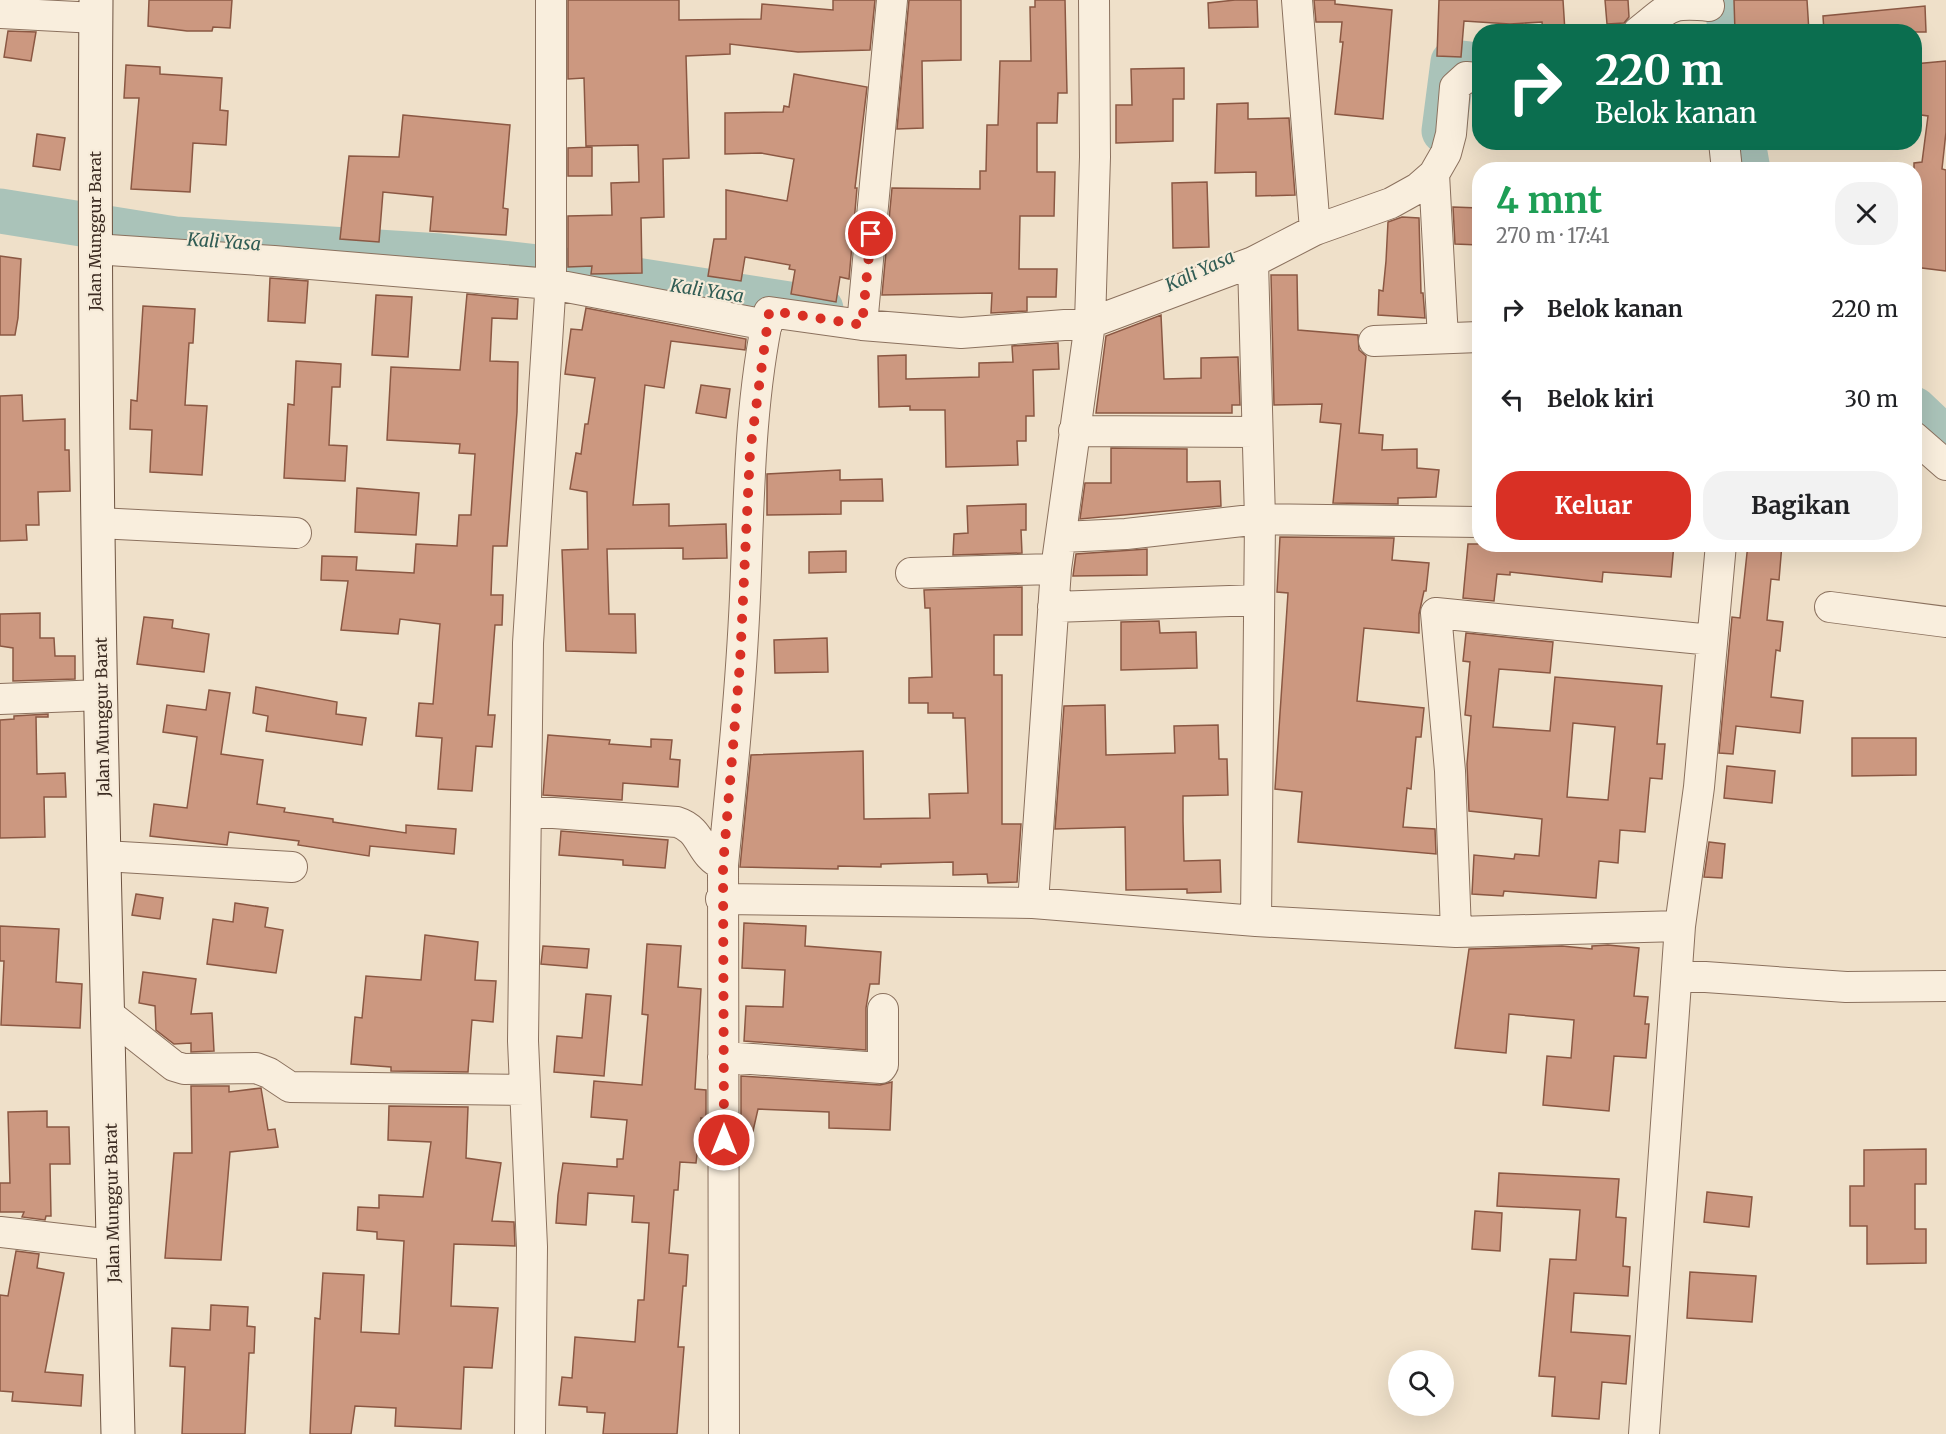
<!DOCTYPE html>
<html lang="id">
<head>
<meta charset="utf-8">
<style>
	:root { --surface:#fff; --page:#f2f2f2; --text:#202124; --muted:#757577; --accent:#d93025 }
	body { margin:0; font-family:Merriweather,serif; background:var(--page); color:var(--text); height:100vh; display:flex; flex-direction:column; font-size:22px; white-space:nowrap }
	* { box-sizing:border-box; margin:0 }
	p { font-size:20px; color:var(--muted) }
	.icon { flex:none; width:33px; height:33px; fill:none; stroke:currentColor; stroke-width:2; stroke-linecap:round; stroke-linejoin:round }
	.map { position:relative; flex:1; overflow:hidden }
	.panel { position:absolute; left:1472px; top:162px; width:450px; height:390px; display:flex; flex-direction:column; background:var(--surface); border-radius:24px; box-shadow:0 6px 24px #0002 }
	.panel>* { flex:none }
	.hud { position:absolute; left:1472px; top:24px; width:450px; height:126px; border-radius:24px; box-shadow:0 6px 24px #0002; background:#0b6e4f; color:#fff; overflow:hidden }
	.tools { position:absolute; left:1388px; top:1350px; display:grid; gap:12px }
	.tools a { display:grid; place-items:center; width:66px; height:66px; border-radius:50%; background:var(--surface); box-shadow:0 6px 24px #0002; font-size:30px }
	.pin { position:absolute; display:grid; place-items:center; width:51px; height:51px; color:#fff; margin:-26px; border:3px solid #fff; border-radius:50%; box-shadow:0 2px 6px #0007 }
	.me { position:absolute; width:66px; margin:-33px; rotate:0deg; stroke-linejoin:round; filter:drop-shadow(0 0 4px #0008) }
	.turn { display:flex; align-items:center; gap:21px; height:126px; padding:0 24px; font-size:27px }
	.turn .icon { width:78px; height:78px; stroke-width:2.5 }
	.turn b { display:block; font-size:42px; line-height:51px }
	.round { display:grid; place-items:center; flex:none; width:63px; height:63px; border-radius:24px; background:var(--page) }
	.overview { display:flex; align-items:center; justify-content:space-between; height:102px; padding:0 24px }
	h1 { font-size:36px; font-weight:700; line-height:45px; color:#1e9e55 }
	.primary-button { display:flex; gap:12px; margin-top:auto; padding:12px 24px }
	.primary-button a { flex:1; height:69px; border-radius:24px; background:var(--accent); color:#fff; font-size:24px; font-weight:700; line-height:69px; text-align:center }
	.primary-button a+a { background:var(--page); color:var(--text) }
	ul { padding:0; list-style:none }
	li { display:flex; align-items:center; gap:18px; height:90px; padding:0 24px }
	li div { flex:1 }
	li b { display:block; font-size:22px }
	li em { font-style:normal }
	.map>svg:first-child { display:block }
</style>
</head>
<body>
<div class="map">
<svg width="1946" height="1434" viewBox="0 0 1946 1434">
	<rect width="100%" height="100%" fill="#efe0c9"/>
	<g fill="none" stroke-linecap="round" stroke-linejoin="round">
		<path stroke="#aac3b9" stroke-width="45" d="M 1727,0 L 1730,32
			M 1444,131 L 1453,62 L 1479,65
			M 1743,142 L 1748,170
			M 0,211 L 175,239 L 440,256 L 591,273 L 821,309
			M 1914,409 L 1946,439"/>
	</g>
	<path fill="#cc9880" stroke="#8b5843" stroke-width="1.5" fill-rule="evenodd" d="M 149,0 L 232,0 L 230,28 L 213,27 L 212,31 L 187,31 L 148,26 Z
		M 568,0 L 679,0 L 679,20 L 761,19 L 762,4 L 833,10 L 833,0 L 875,0 L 870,50 L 798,52 L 730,44 L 730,54 L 686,56 L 689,158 L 663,159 L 664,217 L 641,218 L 642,273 L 591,274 L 592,266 L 568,267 L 568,216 L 612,215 L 611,183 L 639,182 L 638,145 L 586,146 L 584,78 L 568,79 Z
		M 909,0 L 961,0 L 961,60 L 922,61 L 923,128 L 897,129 Z
		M 1035,0 L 1065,0 L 1067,93 L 1058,93 L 1057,123 L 1037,123 L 1037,172 L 1055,172 L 1054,216 L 1020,216 L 1019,269 L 1057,269 L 1056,297 L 1027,297 L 1027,311 L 991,313 L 992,293 L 882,295 L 892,188 L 980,189 L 980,171 L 986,171 L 987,125 L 998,125 L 1000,61 L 1031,61 L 1030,7 L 1035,7 Z
		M 1235,0 L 1257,0 L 1258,27 L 1209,28 L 1208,3 Z
		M 1314,0 L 1335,0 L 1335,4 L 1392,10 L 1383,119 L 1335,114 L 1343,42 L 1340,42 L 1342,22 L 1316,22 Z
		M 1439,0 L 1563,0 L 1565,32 L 1543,32 L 1542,22 L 1510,24 L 1464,21 L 1461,57 L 1437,56 Z
		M 1605,0 L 1628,0 L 1629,17 L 1624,23 L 1607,24 Z
		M 1734,0 L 1807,0 L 1809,32 L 1735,32 Z
		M 1925,6 L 1926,32 L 1824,32 L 1823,16 Z
		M 8,31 L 36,32 L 31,61 L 4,57 Z
		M 1946,61 L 1946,132 L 1942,169 L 1946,170 L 1946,271 L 1914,267 L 1914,163 L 1922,162 L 1928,116 L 1914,114 L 1914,64 Z
		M 126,65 L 160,67 L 160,74 L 222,78 L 220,110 L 228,111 L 226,145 L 193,143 L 190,192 L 131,189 L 139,98 L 124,98 Z
		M 1184,68 L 1184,99 L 1173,99 L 1173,141 L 1116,143 L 1116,105 L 1132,105 L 1131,69 Z
		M 794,74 L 867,87 L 855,188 L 857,188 L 849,279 L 840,277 L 836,302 L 791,294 L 795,270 L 789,269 L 790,265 L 745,257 L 741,281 L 708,276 L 714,239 L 726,239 L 726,190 L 787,201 L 794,159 L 761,153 L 725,154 L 725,113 L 783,112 L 784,106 L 789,107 Z
		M 1248,103 L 1248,119 L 1289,118 L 1295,195 L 1256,196 L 1256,172 L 1215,173 L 1217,104 Z
		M 403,115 L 510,125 L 503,208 L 508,209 L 506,235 L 430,231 L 433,197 L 383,192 L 379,242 L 340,239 L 349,156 L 399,157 Z
		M 37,134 L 65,138 L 60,170 L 33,166 Z
		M 592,147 L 592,176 L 568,176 L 568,148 Z
		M 1207,182 L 1209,247 L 1173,248 L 1172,183 Z
		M 1453,207 L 1479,208 L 1479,245 L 1455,244 Z
		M 1402,217 L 1419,218 L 1421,293 L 1423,293 L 1425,318 L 1378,315 L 1379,290 L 1383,291 L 1386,261 L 1388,222 Z
		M 0,256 L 21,259 L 18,318 L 15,335 L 0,335 Z
		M 1271,275 L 1297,275 L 1298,330 L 1358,335 L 1359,350 L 1366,356 L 1359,433 L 1383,435 L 1382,450 L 1417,449 L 1417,468 L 1439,470 L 1436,497 L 1398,498 L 1398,504 L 1333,503 L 1341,424 L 1320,422 L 1322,404 L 1274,405 Z
		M 270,278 L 308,281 L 305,323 L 268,321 Z
		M 467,294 L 518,299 L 517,319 L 492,318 L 490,361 L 518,362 L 517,412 L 507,546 L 493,546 L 491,595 L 503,595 L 502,625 L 495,625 L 488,715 L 495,715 L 492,747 L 476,746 L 472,791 L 438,789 L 442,738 L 416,736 L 419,703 L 433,704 L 440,624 L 400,619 L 398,634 L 341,630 L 348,581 L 321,580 L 322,556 L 357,557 L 356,570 L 414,573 L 416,544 L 457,546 L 459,515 L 471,515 L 475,454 L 459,453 L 460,444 L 387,440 L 391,367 L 460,370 Z
		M 376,295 L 412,297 L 408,357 L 372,355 Z
		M 143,306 L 195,309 L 193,343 L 189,343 L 185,405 L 207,406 L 202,475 L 150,472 L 152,430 L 130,429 L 131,400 L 137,401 Z
		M 586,308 L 746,339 L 745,350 L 671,341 L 664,388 L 645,385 L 633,505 L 669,504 L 669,526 L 726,524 L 727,558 L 683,559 L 683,548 L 607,549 L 609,614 L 635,614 L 636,653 L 566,651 L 562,550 L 588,549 L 587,492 L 570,489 L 576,453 L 581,454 L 585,424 L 588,424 L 595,378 L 565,374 L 571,329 L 582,330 Z
		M 1161,315 L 1164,379 L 1201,378 L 1201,358 L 1238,357 L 1240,405 L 1232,405 L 1232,413 L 1096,413 L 1106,336 Z
		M 1058,343 L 1059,369 L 1033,370 L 1034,416 L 1026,416 L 1026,441 L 1017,441 L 1018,465 L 946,467 L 945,410 L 910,410 L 910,406 L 879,407 L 878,356 L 906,355 L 906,379 L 979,377 L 979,363 L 1013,362 L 1012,346 Z
		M 296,361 L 341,364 L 340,387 L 332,387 L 329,445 L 347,446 L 345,481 L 284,478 L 288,404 L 294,405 Z
		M 701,385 L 730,389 L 726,418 L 696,413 Z
		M 22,395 L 23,421 L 65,419 L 65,450 L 69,450 L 70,491 L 38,492 L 39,525 L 26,525 L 27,540 L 0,541 L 0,396 Z
		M 1111,448 L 1187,449 L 1187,482 L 1220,481 L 1221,506 L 1080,519 L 1085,483 L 1111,483 Z
		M 840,470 L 840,480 L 882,479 L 883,501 L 841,501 L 841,514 L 767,515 L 767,474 Z
		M 357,488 L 419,493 L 416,535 L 355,532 Z
		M 1026,504 L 1026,530 L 1021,530 L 1022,553 L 953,555 L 954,534 L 968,533 L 967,506 Z
		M 1280,537 L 1394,538 L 1392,560 L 1429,563 L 1426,591 L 1424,591 L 1419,614 L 1419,633 L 1364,628 L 1357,701 L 1424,708 L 1421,737 L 1416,737 L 1411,789 L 1407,788 L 1403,827 L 1435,829 L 1436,854 L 1298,842 L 1302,792 L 1275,789 L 1288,593 L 1277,592 Z
		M 1468,544 L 1674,544 L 1671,577 L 1603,572 L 1602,582 L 1510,572 L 1510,575 L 1497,574 L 1494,601 L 1463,598 Z
		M 1748,544 L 1782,544 L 1779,580 L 1771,579 L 1767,620 L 1783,622 L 1780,651 L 1776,650 L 1771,697 L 1803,701 L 1800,733 L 1736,726 L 1733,754 L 1719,753 L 1732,617 L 1740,618 Z
		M 1147,549 L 1147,575 L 1073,576 L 1076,554 Z
		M 846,551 L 846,572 L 809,573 L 809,552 Z
		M 1022,587 L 1022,635 L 994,635 L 994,675 L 1002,675 L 1002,824 L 1021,824 L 1017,882 L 988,883 L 987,874 L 953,875 L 953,862 L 881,864 L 881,867 L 838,866 L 838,869 L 740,867 L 751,755 L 863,751 L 864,819 L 930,818 L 929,794 L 968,793 L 965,718 L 953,718 L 953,713 L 928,713 L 928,703 L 909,703 L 909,678 L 932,677 L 930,608 L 925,608 L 924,590 Z
		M 40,613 L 40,638 L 54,638 L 55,656 L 75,656 L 75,679 L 13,681 L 13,648 L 0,646 L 0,614 Z
		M 144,617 L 173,620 L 172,628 L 209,634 L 204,672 L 137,664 Z
		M 1159,621 L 1160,633 L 1196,632 L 1197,668 L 1121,670 L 1121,622 Z
		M 1466,633 L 1553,642 L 1550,673 L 1499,669 L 1493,727 L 1550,731 L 1555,677 L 1662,686 L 1657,744 L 1665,744 L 1662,779 L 1650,778 L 1645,832 L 1620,830 L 1618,863 L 1599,861 L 1596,898 L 1504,891 L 1503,896 L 1472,894 L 1474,855 L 1514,859 L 1515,854 L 1539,856 L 1542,819 L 1469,811 L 1467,764 L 1471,716 L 1465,715 L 1470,662 L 1463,661 ZM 1573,723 L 1615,727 L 1608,800 L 1567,797 Z
		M 827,638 L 828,672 L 775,673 L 774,640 Z
		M 256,687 L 337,702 L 336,714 L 366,718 L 362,745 L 266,731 L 268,716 L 253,713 Z
		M 209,690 L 230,693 L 221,754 L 263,760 L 257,804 L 285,808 L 284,812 L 333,819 L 333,822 L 406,833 L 406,825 L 456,829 L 454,854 L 370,846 L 369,856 L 298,845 L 299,841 L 229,832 L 227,845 L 150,836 L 154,804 L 187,808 L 197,737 L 163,732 L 167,705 L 206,710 Z
		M 1105,705 L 1106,755 L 1175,753 L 1174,726 L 1218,725 L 1219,759 L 1227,759 L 1228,795 L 1183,796 L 1183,821 L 1184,861 L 1220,860 L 1221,892 L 1187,893 L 1187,889 L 1126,890 L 1125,827 L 1055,829 L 1064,706 Z
		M 48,714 L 48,717 L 36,717 L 37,774 L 65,773 L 66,797 L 44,797 L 45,837 L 0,838 L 0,720 L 14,719 L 14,716 Z
		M 548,735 L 610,740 L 609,744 L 651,747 L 651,739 L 672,740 L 670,759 L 680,760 L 678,787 L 623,783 L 622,800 L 543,795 Z
		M 1852,738 L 1916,738 L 1916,775 L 1852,776 Z
		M 1727,766 L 1775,771 L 1772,803 L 1724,798 Z
		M 561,831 L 668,840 L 665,868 L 623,865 L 623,860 L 559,855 Z
		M 1709,842 L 1725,844 L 1722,878 L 1704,877 Z
		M 136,894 L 163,898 L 160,919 L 132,915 Z
		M 235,903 L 268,908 L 265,927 L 283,930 L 276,973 L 207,964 L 213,919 L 233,922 Z
		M 744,923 L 806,926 L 805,946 L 881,952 L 879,984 L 870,984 L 866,1008 L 866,1050 L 744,1041 L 746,1006 L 783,1007 L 785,970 L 742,968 Z
		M 0,926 L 59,929 L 56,982 L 82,984 L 80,1028 L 1,1025 L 4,961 L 0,961 Z
		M 425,935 L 478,942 L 475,980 L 496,981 L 493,1022 L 472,1020 L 468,1072 L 391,1071 L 391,1067 L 351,1064 L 355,1017 L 362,1018 L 366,976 L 421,980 Z
		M 647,944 L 681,946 L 678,987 L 701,989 L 695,1089 L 706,1090 L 706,1119 L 701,1118 L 696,1163 L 680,1162 L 678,1190 L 674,1190 L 669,1253 L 688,1255 L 686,1286 L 683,1286 L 678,1347 L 684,1347 L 677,1434 L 603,1434 L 605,1413 L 587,1412 L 587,1407 L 559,1405 L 562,1377 L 572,1378 L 575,1337 L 635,1342 L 638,1300 L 644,1300 L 649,1223 L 632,1222 L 634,1196 L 588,1193 L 586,1225 L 556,1223 L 558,1195 L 563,1163 L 617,1167 L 617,1159 L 623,1159 L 627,1120 L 591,1117 L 594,1081 L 642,1085 L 648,1015 L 642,1014 Z
		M 1608,945 L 1639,948 L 1634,996 L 1648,997 L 1645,1024 L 1649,1024 L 1646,1058 L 1614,1056 L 1609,1111 L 1543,1105 L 1547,1056 L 1571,1058 L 1574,1020 L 1509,1014 L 1506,1053 L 1455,1048 L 1469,949 L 1562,946 L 1592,949 L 1592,946 Z
		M 543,946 L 589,949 L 587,968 L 541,964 Z
		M 143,972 L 196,979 L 191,1014 L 212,1013 L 214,1051 L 191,1052 L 191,1043 L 174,1044 L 156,1030 L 155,1006 L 139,1003 Z
		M 586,994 L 611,996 L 604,1076 L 554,1072 L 557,1036 L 582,1038 Z
		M 741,1076 L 880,1085 L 892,1082 L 890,1130 L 829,1128 L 829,1112 L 758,1109 L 753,1131 L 741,1128 Z
		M 191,1086 L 229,1086 L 229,1092 L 261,1088 L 268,1130 L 275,1129 L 278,1147 L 230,1152 L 221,1260 L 165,1258 L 174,1153 L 192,1153 Z
		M 389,1106 L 468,1107 L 466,1158 L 501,1163 L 492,1221 L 514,1222 L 515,1246 L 454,1244 L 451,1306 L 498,1308 L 492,1368 L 464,1367 L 461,1429 L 395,1426 L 396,1408 L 355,1406 L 351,1434 L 310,1434 L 315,1318 L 320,1319 L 323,1273 L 364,1275 L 361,1332 L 399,1334 L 404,1241 L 377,1239 L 377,1232 L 357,1230 L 358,1207 L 379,1208 L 379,1195 L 423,1197 L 431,1142 L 388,1140 Z
		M 47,1111 L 47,1127 L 69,1127 L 70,1164 L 50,1164 L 51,1216 L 46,1216 L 45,1220 L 22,1217 L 24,1212 L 0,1212 L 0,1183 L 10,1183 L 8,1112 Z
		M 1926,1149 L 1926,1184 L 1915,1184 L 1915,1229 L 1926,1229 L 1926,1263 L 1867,1264 L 1867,1226 L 1850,1226 L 1850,1186 L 1864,1186 L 1864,1150 Z
		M 1499,1173 L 1619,1179 L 1616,1217 L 1626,1218 L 1623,1266 L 1630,1267 L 1628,1296 L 1574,1293 L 1571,1332 L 1630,1336 L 1626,1384 L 1602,1382 L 1599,1419 L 1552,1416 L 1555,1377 L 1539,1376 L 1550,1259 L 1576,1260 L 1580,1210 L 1497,1206 Z
		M 1707,1192 L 1752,1197 L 1749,1227 L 1704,1222 Z
		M 1475,1211 L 1502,1213 L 1500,1251 L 1472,1249 Z
		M 16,1251 L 39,1254 L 37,1268 L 64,1273 L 45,1372 L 83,1375 L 81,1406 L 12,1401 L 13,1392 L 0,1391 L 0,1295 L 8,1296 Z
		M 1690,1272 L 1756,1276 L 1752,1322 L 1687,1318 Z
		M 211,1305 L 248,1307 L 247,1326 L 255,1327 L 254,1353 L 249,1353 L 245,1434 L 182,1434 L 185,1367 L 170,1366 L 172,1328 L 210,1330 Z"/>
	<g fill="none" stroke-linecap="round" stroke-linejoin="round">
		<g stroke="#8b715e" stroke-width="32">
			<path id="street" d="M 1297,0 L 1315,230
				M 0,13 L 96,18
				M 1638,32 C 1670,7 1668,2 1709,6
				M 1724,142 L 1727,170
				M 1434,174 L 1443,338
				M 94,249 L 274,261 L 551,284 L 767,325
				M 1253,262 L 1260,519 L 1256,921
				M 862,325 L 892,0
				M 1374,341 L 1479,337
				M 1074,431 L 1256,432
				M 1914,437 L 1946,465
				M 98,523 L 296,533
				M 1062,537 L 1126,534 L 1260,519 L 1479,522
				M 911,573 L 1056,569
				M 1053,607 L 1259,600
				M 1830,607 L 1946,622
				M 0,699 L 102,695
				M 526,811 L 677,822 C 703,830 699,855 723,865 L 724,1434
				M 104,856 L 292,867
				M 723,865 C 732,776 741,687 745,597 C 749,502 749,405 769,312 L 862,325 L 961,333 L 1090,323 L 1253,262 L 1315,230 L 1391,203 L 1418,188 L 1434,174 L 1446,153 L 1451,134 L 1455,87 L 1466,77 L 1479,78
				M 721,899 L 1033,903 L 1256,921 L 1456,932 L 1680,926
				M 1033,903 L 1056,569 L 1090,323 L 1095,157 L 1094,0
				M 1456,932 L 1450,771 L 1436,613 L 1712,640
				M 1677,975 L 1846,987 L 1946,986
				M 108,1014 L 174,1066 L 184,1069 L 256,1068 L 269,1073 L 290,1087 L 525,1090
				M 723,1057 L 881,1068 L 883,1065 L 883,1009
				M 0,1232 L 113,1245
				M 530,1434 L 532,1247 L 523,1041 L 528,643 L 551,279 L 551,0
				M 1644,1434 L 1680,926 L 1699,787 L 1721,544"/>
		</g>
		<g stroke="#6d5341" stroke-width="35">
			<path id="secondary" d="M 96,0 C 92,478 106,956 118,1434"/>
		</g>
		<use href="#street" stroke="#f9eedd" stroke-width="30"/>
		<use href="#secondary" stroke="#f9eedd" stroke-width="33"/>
	</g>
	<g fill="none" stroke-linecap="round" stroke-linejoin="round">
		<path stroke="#d93025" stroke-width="10" stroke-dasharray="0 18" d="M 724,1140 L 723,866 L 740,663 L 750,452 L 769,313 L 772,311 L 862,325 L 871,234"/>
	</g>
	<g text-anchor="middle" stroke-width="4.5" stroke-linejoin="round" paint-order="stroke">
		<g font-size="16" fill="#3c2b21" stroke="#f6ebd9">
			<text transform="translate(95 231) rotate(-90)" y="6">Jalan Munggur Barat</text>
			<text transform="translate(102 717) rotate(-91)" y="6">Jalan Munggur Barat</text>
			<text transform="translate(112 1203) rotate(-91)" y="6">Jalan Munggur Barat</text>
		</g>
		<g font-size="18" font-style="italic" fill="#305c54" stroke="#f6ebd9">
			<text transform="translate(224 242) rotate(4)" y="6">Kali Yasa</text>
			<text transform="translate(1200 271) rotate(-25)" y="6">Kali Yasa</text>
			<text transform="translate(707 291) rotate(9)" y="6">Kali Yasa</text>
		</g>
	</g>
</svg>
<div class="tools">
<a><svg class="icon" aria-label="search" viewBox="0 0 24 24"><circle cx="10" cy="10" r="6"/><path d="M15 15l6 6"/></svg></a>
</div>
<div class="pin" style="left:871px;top:234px;background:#d93025"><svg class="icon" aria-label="arrive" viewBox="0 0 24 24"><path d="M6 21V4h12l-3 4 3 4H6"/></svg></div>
<svg class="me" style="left:724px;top:1140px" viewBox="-20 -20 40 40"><circle r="17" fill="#d93025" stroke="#fff" stroke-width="3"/><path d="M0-11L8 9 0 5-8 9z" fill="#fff"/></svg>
<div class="hud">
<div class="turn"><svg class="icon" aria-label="right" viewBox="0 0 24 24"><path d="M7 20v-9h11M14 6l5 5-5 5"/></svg><div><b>220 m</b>Belok kanan</div></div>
</div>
<section class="panel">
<div class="overview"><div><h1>4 mnt</h1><p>270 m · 17:41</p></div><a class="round"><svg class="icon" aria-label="close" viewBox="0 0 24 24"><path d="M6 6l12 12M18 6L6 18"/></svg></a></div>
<ul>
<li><svg class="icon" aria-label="right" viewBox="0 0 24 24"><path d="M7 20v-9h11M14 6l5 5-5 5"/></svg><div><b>Belok kanan</b></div><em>220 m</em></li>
<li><svg class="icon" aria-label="left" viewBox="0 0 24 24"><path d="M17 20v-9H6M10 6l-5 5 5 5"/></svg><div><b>Belok kiri</b></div><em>30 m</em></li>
</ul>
<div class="primary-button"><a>Keluar</a><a>Bagikan</a></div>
</section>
</div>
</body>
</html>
